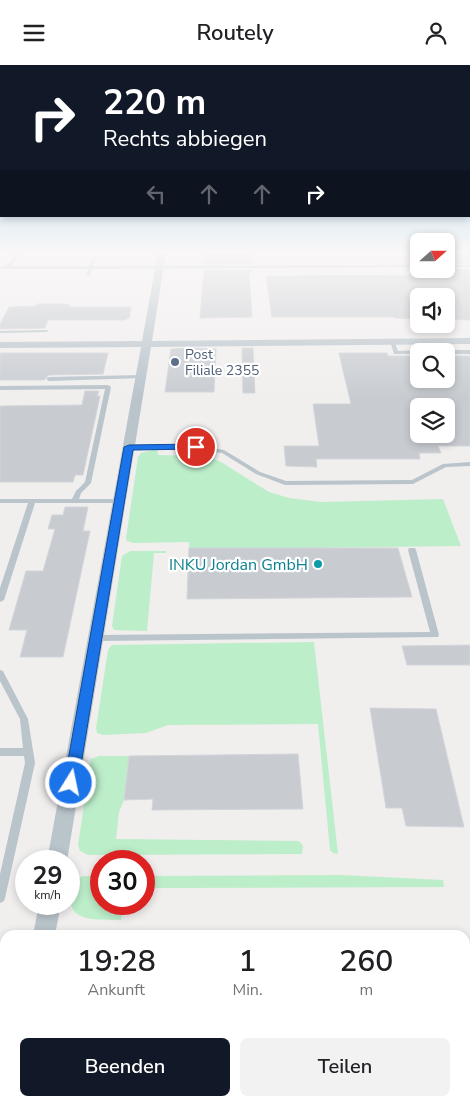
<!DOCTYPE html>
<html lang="de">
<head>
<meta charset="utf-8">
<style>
	:root { --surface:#fff; --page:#f2f2f2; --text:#202124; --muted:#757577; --accent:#111827 }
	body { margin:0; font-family:"Nunito Sans",sans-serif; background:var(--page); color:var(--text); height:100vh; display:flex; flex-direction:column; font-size:19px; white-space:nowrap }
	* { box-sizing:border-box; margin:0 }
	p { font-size:16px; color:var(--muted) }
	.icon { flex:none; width:28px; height:28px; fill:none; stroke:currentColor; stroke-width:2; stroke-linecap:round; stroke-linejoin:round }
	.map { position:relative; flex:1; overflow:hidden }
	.details { position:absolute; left:0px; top:865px; width:470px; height:176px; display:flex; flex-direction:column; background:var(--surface); border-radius:15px 15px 0 0; box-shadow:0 2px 8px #0003 }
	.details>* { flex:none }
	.hud { position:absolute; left:0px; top:0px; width:470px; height:152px; box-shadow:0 2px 8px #0003; background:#111827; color:#fff; overflow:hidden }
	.needle { width:32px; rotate:69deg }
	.fabs { position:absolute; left:410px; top:168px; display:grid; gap:10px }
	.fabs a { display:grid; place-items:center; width:45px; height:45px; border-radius:8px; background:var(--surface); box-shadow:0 2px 8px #0003; font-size:25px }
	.speed { position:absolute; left:15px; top:785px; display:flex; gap:10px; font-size:25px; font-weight:700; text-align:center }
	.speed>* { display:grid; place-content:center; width:65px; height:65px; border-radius:50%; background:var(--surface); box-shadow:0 2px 8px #0003; line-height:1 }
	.speed small { font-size:12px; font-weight:400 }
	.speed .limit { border:8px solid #d22; background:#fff; color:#111 }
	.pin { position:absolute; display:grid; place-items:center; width:42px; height:42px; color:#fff; margin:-21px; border:2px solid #fff; border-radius:50%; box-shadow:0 1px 5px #0007 }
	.me { position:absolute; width:55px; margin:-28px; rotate:10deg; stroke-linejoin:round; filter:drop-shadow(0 0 4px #0008) }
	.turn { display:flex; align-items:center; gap:18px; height:105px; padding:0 20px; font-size:22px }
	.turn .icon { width:65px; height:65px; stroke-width:2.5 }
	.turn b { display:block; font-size:35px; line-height:42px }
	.lanes { display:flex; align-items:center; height:48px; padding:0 20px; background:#0003; justify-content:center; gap:25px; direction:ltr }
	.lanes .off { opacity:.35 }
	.eta { display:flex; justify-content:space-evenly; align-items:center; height:85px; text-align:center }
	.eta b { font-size:30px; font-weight:600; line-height:35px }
	.cta { display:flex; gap:10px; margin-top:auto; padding:10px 20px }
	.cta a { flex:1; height:58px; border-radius:8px; background:var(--accent); color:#fff; font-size:20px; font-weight:600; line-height:58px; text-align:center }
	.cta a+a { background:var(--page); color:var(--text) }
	header { display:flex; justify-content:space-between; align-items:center; height:65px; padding:0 20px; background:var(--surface); font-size:22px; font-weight:600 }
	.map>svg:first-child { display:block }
</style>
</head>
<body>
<header><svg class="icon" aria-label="menu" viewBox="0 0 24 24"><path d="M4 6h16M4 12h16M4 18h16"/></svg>Routely<svg class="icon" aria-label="person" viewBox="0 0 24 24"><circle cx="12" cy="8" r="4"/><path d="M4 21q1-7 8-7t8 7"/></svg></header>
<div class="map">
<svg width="470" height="1041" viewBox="0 0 470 1041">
	<rect width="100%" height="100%" fill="#f1eeee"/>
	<path fill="#bceeca" d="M 157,384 L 158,390 L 208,391 L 221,397 L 269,427 L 289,433 L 321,437 L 443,434 L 461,481 L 233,484 L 215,515 L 215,483 L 189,483 L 189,477 L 133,478 L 127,476 L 126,473 L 138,392 L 141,388 Z
		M 130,486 L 166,486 L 166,488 L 154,488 L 147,566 L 114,565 L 112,561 L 122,491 Z
		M 314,577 L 338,789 L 333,788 L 330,785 L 318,659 L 168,660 L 146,668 L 103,670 L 97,668 L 96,663 L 108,585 L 112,580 Z
		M 99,691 L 129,691 L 124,735 L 119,747 L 116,774 L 299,776 L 303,781 L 302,789 L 88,790 L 80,786 L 78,780 L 91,694 Z
		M 340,810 L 443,815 L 444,822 L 144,823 L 144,811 Z
		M 83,811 L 101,811 L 101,839 L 123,839 L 121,855 C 101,854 66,859 71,829 C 72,819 74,815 83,811 Z"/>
	<path fill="#c8ccd1" stroke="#d2d5da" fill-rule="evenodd" d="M 205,187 L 251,187 L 252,199 L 204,199 Z
		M 446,187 L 462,187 L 464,191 L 470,191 L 470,198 L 446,198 Z
		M 446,204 L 470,204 L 470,255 L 446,254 L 446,231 L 419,231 L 419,254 L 395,253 L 393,252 L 272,252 L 266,211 L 446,210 Z
		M 204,205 L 253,205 L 253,207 L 249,207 L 252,252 L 200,253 Z
		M 37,239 L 63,239 L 70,240 L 69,242 L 131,242 L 129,253 L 124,255 L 48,255 L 45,263 L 0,264 L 0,259 L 9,242 L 36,241 Z
		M 195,283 L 216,284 L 214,327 L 165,327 L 171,284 Z
		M 242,283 L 253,283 L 255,328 L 243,328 Z
		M 0,288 L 108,288 L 103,309 L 49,310 L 44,315 L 0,315 Z
		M 339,288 L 387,288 L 388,291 L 419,291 L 419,314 L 446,314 L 446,291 L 470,291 L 470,381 L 438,381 L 441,388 L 419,388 L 420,394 L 316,394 L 317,402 L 286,401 L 284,381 L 319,381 L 313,339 L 351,339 ZM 419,341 L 446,341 L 446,369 L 419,369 Z
		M 85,326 L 99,326 L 97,331 L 100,331 L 83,410 L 75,410 L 73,417 L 0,417 L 0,341 L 82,340 Z
		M 65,442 L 88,442 L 83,466 L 90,466 L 63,592 L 20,592 L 27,565 L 9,565 L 26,506 L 43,506 L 55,464 L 48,464 L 52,450 L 63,450 Z
		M 189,483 L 398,483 L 412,532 L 187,534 Z
		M 470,580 L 470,600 L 407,600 L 402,581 Z
		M 370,643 L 436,644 L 464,762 L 406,761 L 402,743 L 386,743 Z
		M 298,689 L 303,744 L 152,745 L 153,734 L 124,735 L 129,691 Z"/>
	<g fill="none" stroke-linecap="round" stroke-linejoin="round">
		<path fill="#b9c4cb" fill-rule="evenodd" d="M 16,187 L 20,187 L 12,201 L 89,201 L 92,193 L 94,192 L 96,193 L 93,201 L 419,200 L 419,202 L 92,204 L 90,210 L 88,211 L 86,210 L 88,204 C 59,204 28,204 0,204 L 0,202 C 11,201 11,196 16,187 Z
			M 446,200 L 470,200 L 470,202 L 446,202 Z
			M 48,265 L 48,266 L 46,267 L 0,268 L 0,266 Z
			M 390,275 L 394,276 L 398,286 L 419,285 L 421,286 L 419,286 L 419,289 L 394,289 L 390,276 Z
			M 446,285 L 470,285 L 470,289 L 446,289 L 446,286 L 444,286 Z
			M 141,310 L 144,312 L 143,313 L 49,316 L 46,314 L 49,312 Z
			M 108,320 L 111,322 L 91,418 L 81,428 L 79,434 L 120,434 L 123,436 L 120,438 L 35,438 L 4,535 L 0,537 L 0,523 L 28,438 L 0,438 L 0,434 L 72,434 L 76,426 L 85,417 L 105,324 L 0,325 L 0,321 Z
			M 129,380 L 196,380 L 224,385 L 260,407 L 286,416 L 412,415 L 443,399 L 470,397 L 470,401 L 446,402 L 413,419 L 285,420 L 256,409 L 222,388 L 196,384 L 127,383 L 126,382 Z
			M 409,483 L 415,483 L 416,485 L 439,570 L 438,572 L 97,576 L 93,573 L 97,570 L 430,567 L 408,485 Z
			M 0,605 L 3,606 L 4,608 L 28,654 L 35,698 L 5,833 L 4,836 L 0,838 L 0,809 L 25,698 L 24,691 L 0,691 L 0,683 L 23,683 L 20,654 L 0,616 Z"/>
		<path fill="#b9c4cb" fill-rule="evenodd" d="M 158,187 L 166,187 L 152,276 L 470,273 L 470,279 L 151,282 L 67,796 L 47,796 L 141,282 L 0,283 L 0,277 L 142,276 Z
			M 39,839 L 61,839 L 55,870 L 33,870 Z
			M 5,1031 L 5,1036 L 29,1036 L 28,1041 L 2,1041 Z"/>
	</g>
	<linearGradient id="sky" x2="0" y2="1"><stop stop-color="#82c6e9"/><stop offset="0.56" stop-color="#f9f7f7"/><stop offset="1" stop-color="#f9f7f7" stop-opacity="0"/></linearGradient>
	<rect width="470" height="333" fill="url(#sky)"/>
	<path fill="#1a73e8" stroke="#114b97" d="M 196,379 L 200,380 L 200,384 L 133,385 L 78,718 L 76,722 L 71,724 L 66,722 L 64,718 L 124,382 L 129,380 Z"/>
	<circle fill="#5c6f8a" stroke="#fff" stroke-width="2" cx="175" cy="297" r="5"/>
	<circle fill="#0f9aa8" stroke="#fff" stroke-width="2" cx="318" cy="499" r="5"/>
	<g text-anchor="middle" stroke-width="4.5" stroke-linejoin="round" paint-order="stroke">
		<g font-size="14" fill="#4e5e75" stroke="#fff" text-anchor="start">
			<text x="185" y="294">Post<tspan x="185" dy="16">Filiale 2355</tspan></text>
		</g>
		<g font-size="16" fill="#0d838f" stroke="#fff" text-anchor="end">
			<text x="308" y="505">INKU Jordan GmbH</text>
		</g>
	</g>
</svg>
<div class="fabs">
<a><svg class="needle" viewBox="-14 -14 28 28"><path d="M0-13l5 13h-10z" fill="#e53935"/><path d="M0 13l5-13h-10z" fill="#757577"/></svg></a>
<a><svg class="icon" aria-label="sound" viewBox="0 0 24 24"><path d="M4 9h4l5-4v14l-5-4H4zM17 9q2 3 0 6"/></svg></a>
<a><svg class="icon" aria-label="search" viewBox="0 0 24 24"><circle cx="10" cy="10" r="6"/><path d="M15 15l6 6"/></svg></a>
<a><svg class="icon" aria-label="layers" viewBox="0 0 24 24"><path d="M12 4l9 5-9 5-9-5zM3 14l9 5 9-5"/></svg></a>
</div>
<div class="speed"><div>29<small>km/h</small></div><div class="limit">30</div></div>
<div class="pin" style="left:196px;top:382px;background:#d93025"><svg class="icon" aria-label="arrive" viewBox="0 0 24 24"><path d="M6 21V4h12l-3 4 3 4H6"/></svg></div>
<svg class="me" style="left:71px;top:718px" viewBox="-20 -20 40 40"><circle r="17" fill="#1a73e8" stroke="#fff" stroke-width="3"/><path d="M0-11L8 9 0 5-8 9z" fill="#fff"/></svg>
<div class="hud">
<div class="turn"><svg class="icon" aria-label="right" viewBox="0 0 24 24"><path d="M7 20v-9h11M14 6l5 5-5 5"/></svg><div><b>220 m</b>Rechts abbiegen</div></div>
<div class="lanes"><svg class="icon off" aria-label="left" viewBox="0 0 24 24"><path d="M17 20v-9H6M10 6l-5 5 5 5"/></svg><svg class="icon off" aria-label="ahead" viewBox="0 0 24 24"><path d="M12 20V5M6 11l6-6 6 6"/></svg><svg class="icon off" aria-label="ahead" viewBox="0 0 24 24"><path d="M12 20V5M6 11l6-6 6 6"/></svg><svg class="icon" aria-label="right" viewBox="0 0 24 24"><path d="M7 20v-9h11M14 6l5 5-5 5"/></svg></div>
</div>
<section class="details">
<div class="eta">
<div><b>19:28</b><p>Ankunft</p></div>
<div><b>1</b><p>Min.</p></div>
<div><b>260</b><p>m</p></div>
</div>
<div class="cta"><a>Beenden</a><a>Teilen</a></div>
</section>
</div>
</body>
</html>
